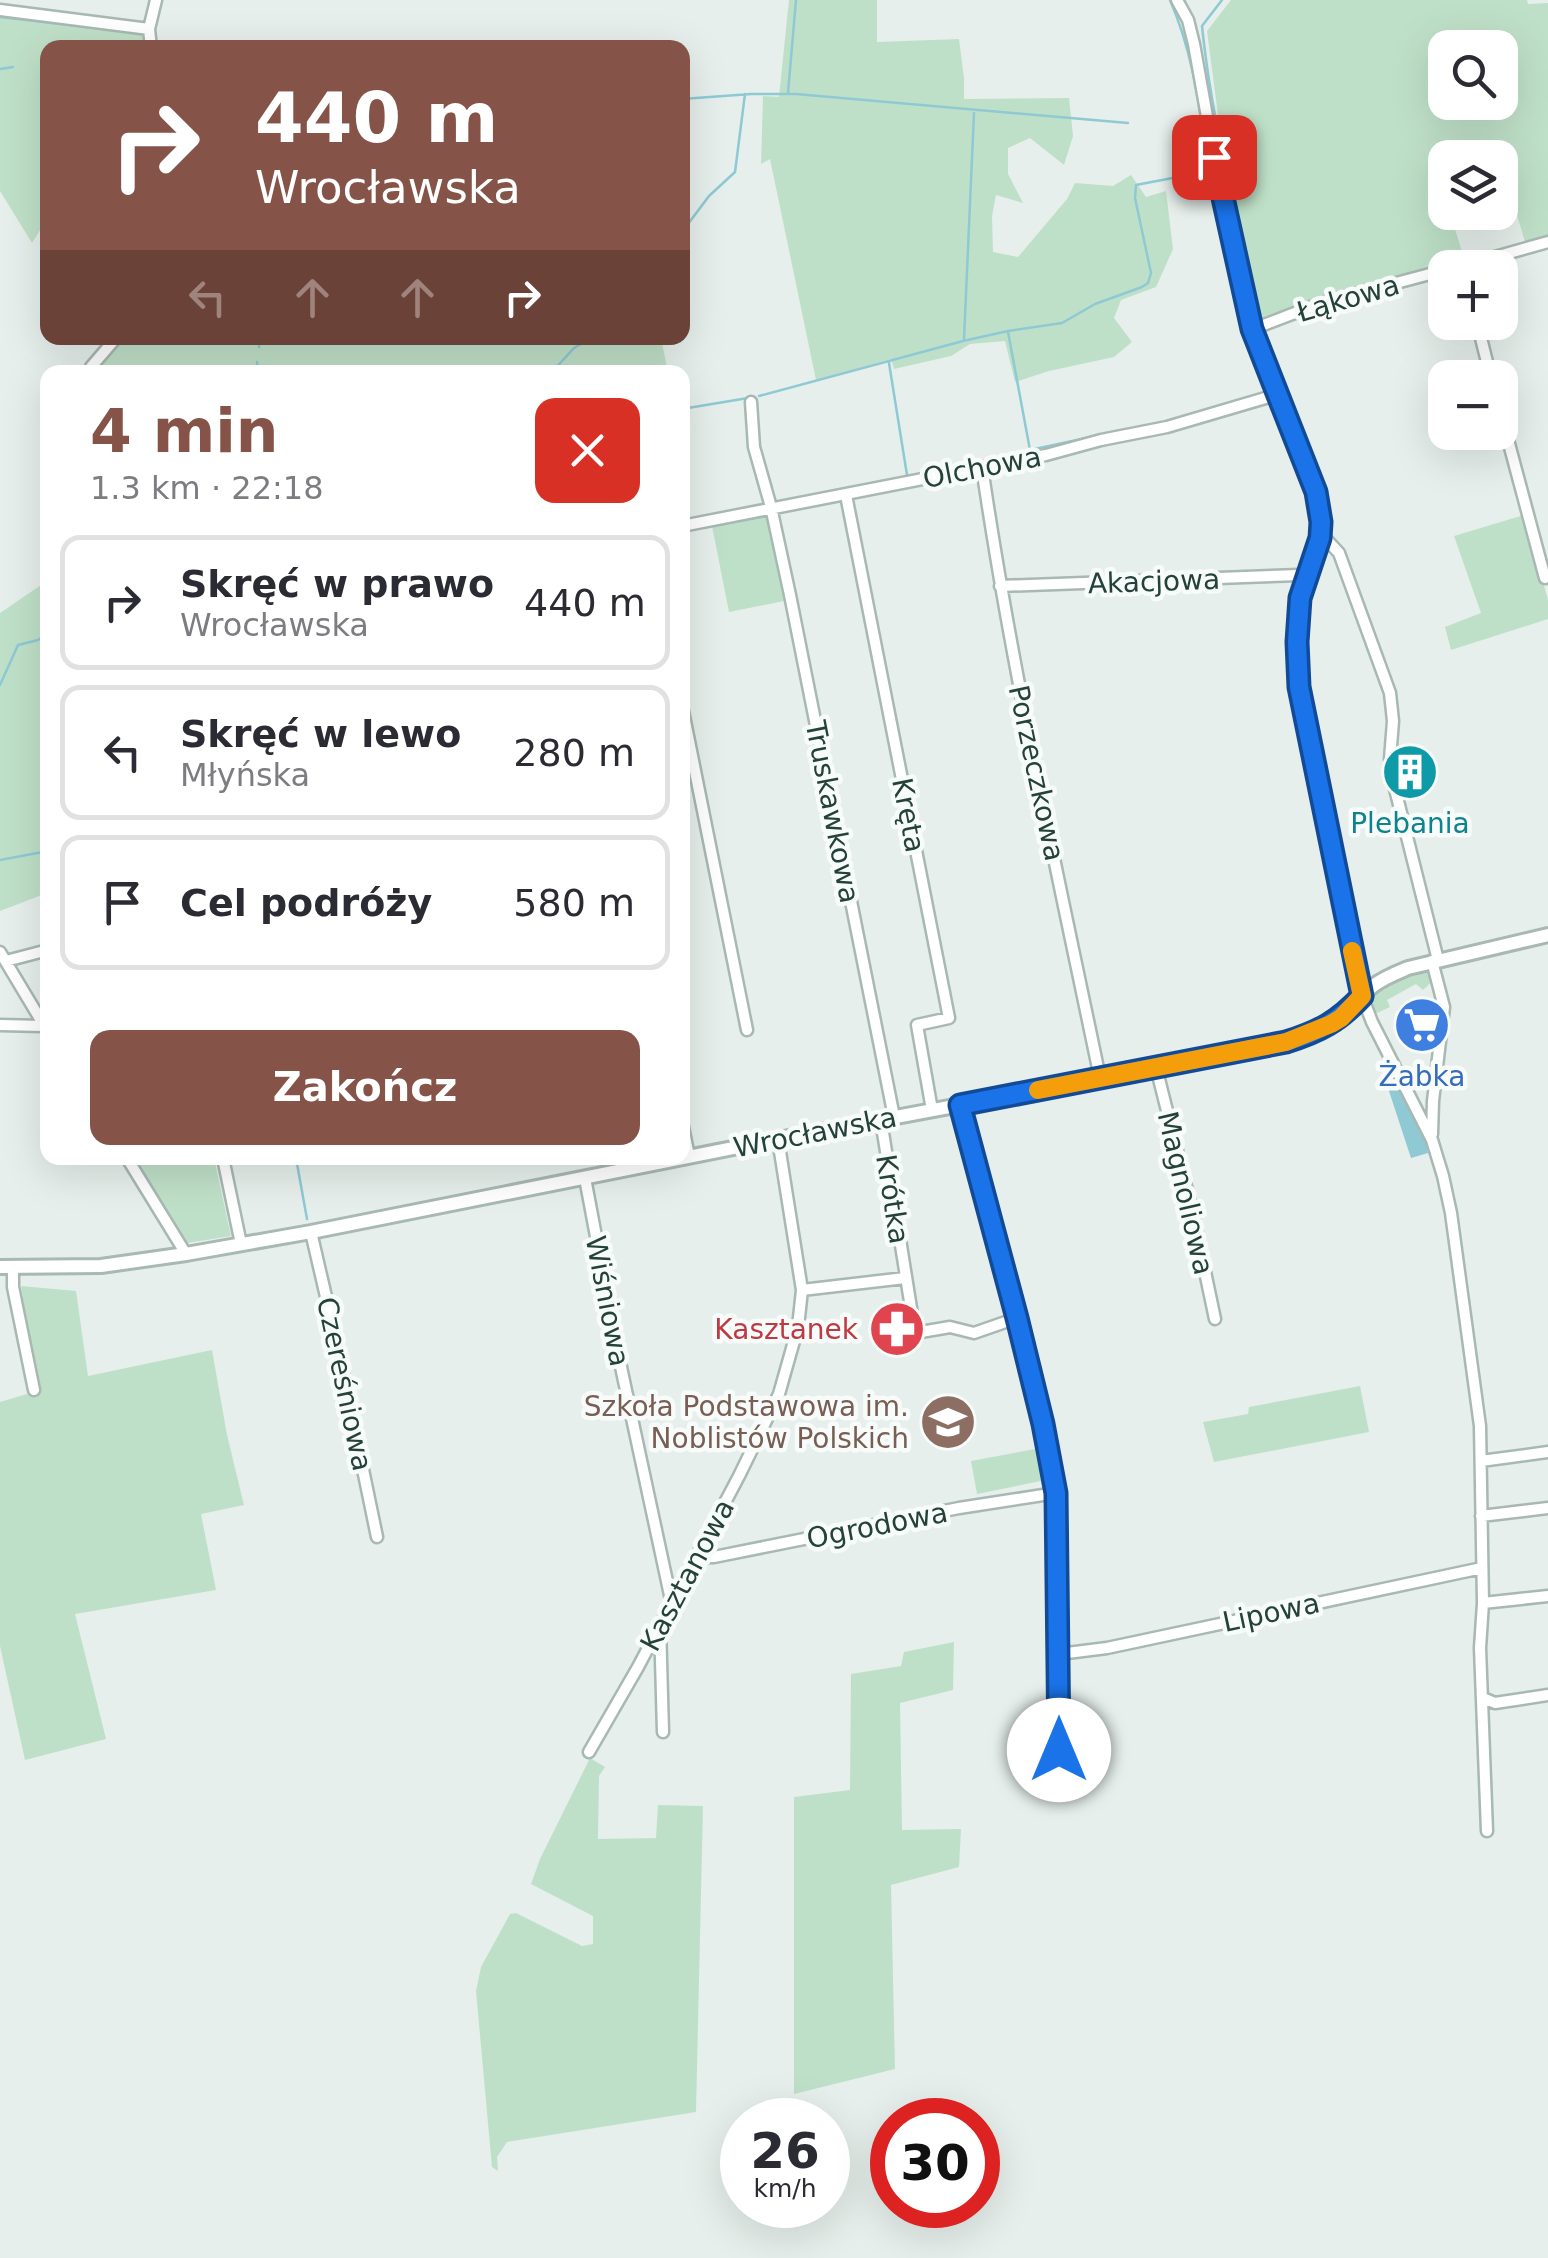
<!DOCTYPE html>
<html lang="pl">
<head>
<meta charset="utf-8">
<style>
	:root { --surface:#fff; --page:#f2f2f3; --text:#2b2b33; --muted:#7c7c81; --line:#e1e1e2; --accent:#855347 }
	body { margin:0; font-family:"DejaVu Sans",sans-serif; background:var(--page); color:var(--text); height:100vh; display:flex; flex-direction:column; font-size:38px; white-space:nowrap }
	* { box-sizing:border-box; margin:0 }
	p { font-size:32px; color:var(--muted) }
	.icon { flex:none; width:55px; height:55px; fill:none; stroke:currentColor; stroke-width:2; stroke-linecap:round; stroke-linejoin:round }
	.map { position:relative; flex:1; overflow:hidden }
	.drawer { position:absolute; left:40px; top:365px; width:650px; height:800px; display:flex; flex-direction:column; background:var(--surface); border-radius:20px; box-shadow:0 10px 40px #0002 }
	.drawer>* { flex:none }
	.banner { position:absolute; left:40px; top:40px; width:650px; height:305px; border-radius:20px; box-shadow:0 10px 40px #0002; background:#855347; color:#fff; overflow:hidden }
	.fabs { position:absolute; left:1428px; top:30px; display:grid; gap:20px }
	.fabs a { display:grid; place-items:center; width:90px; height:90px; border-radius:20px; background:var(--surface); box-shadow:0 10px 40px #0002; font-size:50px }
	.speed { position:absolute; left:720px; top:2098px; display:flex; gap:20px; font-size:50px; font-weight:700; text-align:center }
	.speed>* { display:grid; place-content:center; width:130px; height:130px; border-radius:50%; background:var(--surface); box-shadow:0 10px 40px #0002; line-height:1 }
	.speed small { font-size:25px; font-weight:400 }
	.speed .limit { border:15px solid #d22; background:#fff; color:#111 }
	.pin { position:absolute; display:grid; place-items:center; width:85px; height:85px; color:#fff; margin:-42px; border-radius:20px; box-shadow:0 5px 15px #0006 }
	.me { position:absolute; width:110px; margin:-55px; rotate:0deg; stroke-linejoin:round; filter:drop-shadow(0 0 8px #0008) }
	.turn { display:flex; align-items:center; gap:35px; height:210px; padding:0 50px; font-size:45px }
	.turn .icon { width:130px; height:130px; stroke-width:2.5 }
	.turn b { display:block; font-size:70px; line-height:85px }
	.lanes { display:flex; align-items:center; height:95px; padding:0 50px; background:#0003; justify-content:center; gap:50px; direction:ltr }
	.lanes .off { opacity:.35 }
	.round { display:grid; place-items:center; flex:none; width:105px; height:105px; border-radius:20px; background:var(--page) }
	.headline { display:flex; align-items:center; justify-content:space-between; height:170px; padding:0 50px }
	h1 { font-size:60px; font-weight:600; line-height:75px; color:var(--accent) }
	.button { display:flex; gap:20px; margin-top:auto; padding:20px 50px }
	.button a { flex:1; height:115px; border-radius:20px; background:var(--accent); color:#fff; font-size:40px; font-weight:600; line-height:115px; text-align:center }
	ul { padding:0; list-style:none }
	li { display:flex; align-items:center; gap:30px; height:135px; margin:0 20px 15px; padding:0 30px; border:5px solid var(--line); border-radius:20px }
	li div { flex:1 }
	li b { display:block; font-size:38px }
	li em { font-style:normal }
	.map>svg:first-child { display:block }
</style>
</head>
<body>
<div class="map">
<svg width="1548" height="2258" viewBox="0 0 1548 2258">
	<rect width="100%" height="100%" fill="#e6efeb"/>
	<path fill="#bfe0c8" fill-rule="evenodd" d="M 789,0 L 877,0 L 877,42 L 959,39 L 964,78 L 964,99 L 1069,98 L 1073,136 L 1064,165 L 1030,138 L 1008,148 L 1008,174 L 1023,203 L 996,195 L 992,216 L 993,252 L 1018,257 L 1067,199 L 1075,183 L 1113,186 L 1131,175 L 1146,197 L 1166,191 L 1173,249 L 1156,287 L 1121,300 L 1114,318 L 1132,342 L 1114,357 L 1049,371 L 1015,382 L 1005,341 L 970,344 L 951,356 L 894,369 L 891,359 L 816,380 L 770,159 L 761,164 L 763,96 L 779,97 Z
		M 1231,0 L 1527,0 L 1528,4 L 1548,3 L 1548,236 L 1525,242 L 1500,157 L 1445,158 L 1445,172 L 1438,174 L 1445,198 L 1445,212 L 1450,213 L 1464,258 L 1318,298 L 1260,318 L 1220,130 L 1207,31 ZM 1445,48 L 1500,48 L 1500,102 L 1445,102 Z
		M 0,15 L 141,31 L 145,47 L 48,48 L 47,219 L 32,243 L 0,191 Z
		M 111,338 L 661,338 L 668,372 L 88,372 L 85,367 Z
		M 764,515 L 767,518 L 784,601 L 729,612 L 712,526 Z
		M 1524,515 L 1548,600 L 1548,619 L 1451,650 L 1445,627 L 1481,613 L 1454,536 Z
		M 47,581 L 47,893 L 0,911 L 0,613 Z
		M 1423,970 L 1432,974 C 1433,982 1429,985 1423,990 L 1416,984 L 1387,1000 L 1390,1007 L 1377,1013 C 1369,1008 1368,1003 1372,994 L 1392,980 Z
		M 133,1158 L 214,1158 L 231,1236 L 187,1243 Z
		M 21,1286 L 76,1291 L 88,1376 L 212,1350 L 227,1435 L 244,1505 L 201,1514 L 216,1590 L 75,1614 L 106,1739 L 25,1760 L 0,1646 L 0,1402 L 37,1391 Z
		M 1360,1386 L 1369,1432 L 1214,1462 L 1203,1422 L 1248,1414 L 1249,1407 Z
		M 1035,1449 L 1041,1481 L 977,1494 L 971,1461 Z
		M 954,1642 L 953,1690 L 900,1703 L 902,1830 L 961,1829 L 959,1867 L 891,1885 L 895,2069 L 794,2094 L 794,1797 L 850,1790 L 851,1674 L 901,1666 L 904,1652 Z
		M 590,1758 L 605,1767 L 599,1776 L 598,1839 L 656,1838 L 658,1805 L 703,1806 L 696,2112 L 507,2142 L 497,2157 L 498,2171 L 492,2167 L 476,1991 L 481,1967 L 510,1914 L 516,1913 L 582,1946 L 593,1944 L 593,1916 L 531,1884 L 540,1859 Z"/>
	<path fill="#8ec9d4" d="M 1397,1086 L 1426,1142 L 1428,1153 L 1411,1158 L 1388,1088 Z"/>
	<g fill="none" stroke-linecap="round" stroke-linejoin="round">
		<path stroke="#8ec9d4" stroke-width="2.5" d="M 1170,0 C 1192,51 1198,97 1206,151
			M 1222,0 L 1202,26 C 1212,124 1238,222 1260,318
			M 0,17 L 141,33
			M 0,69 L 13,67
			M 788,93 L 796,0
			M 682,99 L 751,94 L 796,94 L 1128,123
			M 1207,163 L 1245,326
			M 682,232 L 709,196 L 735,172 L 745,94
			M 1008,332 L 1030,450 L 1096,436
			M 964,339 L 974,113
			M 259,347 L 259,338
			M 257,362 L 258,372
			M 889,363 L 907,475
			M 552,372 L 574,348 L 591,338
			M 759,396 L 963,341 L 1008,331 L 1062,323 L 1095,304 L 1142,287 L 1148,283 L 1151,273 L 1135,198 L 1136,185 L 1209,171
			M 682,409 L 748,398
			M 1143,427 L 1153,425
			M 0,685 L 18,645 L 38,640 L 48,633
			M 0,860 L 48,851
			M 296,1158 L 307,1219"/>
		<g stroke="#a8b8b2" stroke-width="15">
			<path id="minor" d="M 1177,0 L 1188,20 L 1194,44 L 1221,195 L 1253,329 L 1317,492 L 1321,522 L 1320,538 L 1300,597 L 1297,642 L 1299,687 L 1354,958 L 1362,996 L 1372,1022 L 1432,1140 L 1443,1176 L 1451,1213 L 1480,1426 L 1483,1603 L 1480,1648 L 1487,1831
				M 0,10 L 149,29
				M 151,48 L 149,29 L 156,0
				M 1456,268 L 1548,242
				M 1477,322 L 1491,378
				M 1253,329 L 1321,303 L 1445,270
				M 91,367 L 116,338
				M 751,402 L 754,447 L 771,507 L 790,595 L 894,1117
				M 1500,410 L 1545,578
				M 982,467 C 1012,672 1058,875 1100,1078
				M 846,495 L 949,1018 L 917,1025 L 932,1110
				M 682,526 L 1046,455 L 1101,440 L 1167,427 L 1279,394
				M 1320,538 L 1327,540 L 1339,553 L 1390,693 L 1393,721 L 1390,759 L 1393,781 L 1438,960
				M 1000,586 L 1299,575 L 1307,578
				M 682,706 L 747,1030
				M 0,952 L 48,1032
				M 6,961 L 48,950
				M 0,1025 L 43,1026
				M 1156,1067 L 1192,1210 L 1215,1319
				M 960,1105 L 1017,1318 L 1043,1424 L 1056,1493 L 1059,1750
				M 881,1120 L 915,1333 L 950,1327 L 974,1333 L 1017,1318
				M 682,1122 L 689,1156
				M 1432,1134 L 1433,1101 L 1444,1007 L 1432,961
				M 127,1158 L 186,1254
				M 223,1158 L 241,1244
				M 585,1178 L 618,1353 L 671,1600
				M 311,1232 L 337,1344 L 377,1537
				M 13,1267 L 13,1287 L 34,1390
				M 802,1290 L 905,1278
				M 1481,1461 L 1548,1452
				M 1481,1516 L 1548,1508
				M 699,1552 L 706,1557 L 714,1557 L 959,1508 L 1056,1493
				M 1483,1603 L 1548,1596
				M 660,1624 L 663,1732
				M 1059,1654 L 1107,1648 L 1482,1568
				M 1483,1698 L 1495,1703 L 1548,1695
				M 589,1752 L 638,1667 L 739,1476 L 779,1394 L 798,1327 L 802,1290 L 778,1139"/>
		</g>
		<g stroke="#a8b8b2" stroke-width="18">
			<path id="tertiary" d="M 0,1267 L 101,1266 L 186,1254 L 311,1232 L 778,1139 L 1239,1053 C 1272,1045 1309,1040 1338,1020 C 1351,1010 1360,996 1373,986 C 1383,978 1396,973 1408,968 L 1548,935"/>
		</g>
		<use href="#minor" stroke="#fff" stroke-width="10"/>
		<use href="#tertiary" stroke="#fff" stroke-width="12"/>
	</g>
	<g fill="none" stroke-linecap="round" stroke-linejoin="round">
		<g stroke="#114b97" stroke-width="25">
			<path id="route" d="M 1059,1750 L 1056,1493 L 1043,1424 L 1017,1318 L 960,1105 L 1286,1042 C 1319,1032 1339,1021 1362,996 L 1299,687 L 1297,642 L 1300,598 L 1320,538 L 1321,522 L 1316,492 L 1252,329 L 1214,157"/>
		</g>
		<use href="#route" stroke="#1a73e8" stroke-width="18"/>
		<path stroke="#f59e0b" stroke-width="18" d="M 1038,1090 L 1286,1042 L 1331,1024 L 1341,1018 L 1362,996 L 1352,951"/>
	</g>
	<defs>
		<g id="building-disc" transform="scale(2.875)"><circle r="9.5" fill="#0f9aa8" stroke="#f7fbf9"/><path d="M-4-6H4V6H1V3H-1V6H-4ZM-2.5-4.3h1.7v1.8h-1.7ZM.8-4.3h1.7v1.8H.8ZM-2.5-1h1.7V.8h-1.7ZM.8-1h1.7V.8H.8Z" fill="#fff"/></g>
		<g id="supermarket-disc" transform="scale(2.875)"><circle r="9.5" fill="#3f7fe0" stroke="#f7fbf9"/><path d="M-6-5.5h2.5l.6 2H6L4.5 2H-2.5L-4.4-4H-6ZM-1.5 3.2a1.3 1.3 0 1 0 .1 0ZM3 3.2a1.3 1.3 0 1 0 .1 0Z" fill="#fff"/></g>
		<g id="pharmacy-disc" transform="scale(2.875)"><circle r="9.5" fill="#e0444e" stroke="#f7fbf9"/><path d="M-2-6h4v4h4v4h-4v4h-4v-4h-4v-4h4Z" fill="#fff"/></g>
		<g id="school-disc" transform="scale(2.875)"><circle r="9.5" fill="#8d6e63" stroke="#f7fbf9"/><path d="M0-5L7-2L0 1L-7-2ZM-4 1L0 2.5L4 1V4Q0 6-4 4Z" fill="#fff"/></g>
	</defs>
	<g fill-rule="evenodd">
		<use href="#building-disc" x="1410" y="772"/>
		<use href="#supermarket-disc" x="1422" y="1025"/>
		<use href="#pharmacy-disc" x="897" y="1329"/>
		<use href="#school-disc" x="948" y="1422"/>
	</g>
	<g text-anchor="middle" stroke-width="9" stroke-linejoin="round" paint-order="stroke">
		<g font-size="28" fill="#24423a" stroke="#f7fbf9">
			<text transform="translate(1348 298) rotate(-16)" y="10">Łąkowa</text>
			<text transform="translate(982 467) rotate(-11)" y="10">Olchowa</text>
			<text transform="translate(1154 581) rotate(-2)" y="10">Akacjowa</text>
			<text transform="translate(1037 773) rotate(78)" y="10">Porzeczkowa</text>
			<text transform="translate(833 812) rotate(79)" y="10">Truskawkowa</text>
			<text transform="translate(909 815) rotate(79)" y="10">Kręta</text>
			<text transform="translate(815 1132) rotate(-11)" y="10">Wrocławska</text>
			<text transform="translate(1186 1193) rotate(77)" y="10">Magnoliowa</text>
			<text transform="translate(893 1199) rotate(81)" y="10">Krótka</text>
			<text transform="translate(608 1301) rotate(79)" y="10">Wiśniowa</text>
			<text transform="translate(345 1384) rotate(78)" y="10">Czereśniowa</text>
			<text transform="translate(877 1525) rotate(-11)" y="10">Ogrodowa</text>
			<text transform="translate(687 1575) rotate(-62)" y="10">Kasztanowa</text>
			<text transform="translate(1271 1612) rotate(-12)" y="10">Lipowa</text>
		</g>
		<g font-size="28" fill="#0d838f" stroke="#f7fbf9">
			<text x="1410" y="833">Plebania</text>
		</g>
		<g font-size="28" fill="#366cbe" stroke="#f7fbf9">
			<text x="1422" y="1086">Żabka</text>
		</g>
		<g font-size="28" fill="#be3a42" stroke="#f7fbf9" text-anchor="end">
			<text x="858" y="1339">Kasztanek</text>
		</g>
		<g font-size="28" fill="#785e54" stroke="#f7fbf9" text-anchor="end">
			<text x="909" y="1416">Szkoła Podstawowa im.<tspan x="909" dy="32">Noblistów Polskich</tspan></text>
		</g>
	</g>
</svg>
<div class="fabs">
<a><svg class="icon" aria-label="search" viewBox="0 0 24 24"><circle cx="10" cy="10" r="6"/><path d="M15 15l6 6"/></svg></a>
<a><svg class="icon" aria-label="layers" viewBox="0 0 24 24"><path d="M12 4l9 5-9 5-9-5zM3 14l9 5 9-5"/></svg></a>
<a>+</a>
<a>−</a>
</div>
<div class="speed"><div>26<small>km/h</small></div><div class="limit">30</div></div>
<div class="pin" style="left:1214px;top:157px;background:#d93025"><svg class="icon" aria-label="arrive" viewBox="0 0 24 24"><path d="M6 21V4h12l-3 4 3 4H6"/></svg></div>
<svg class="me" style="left:1059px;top:1750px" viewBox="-20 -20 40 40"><circle r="19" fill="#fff"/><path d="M0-13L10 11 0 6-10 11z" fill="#1a73e8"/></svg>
<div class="banner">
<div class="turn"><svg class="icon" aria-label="right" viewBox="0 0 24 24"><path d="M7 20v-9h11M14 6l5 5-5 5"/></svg><div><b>440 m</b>Wrocławska</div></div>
<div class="lanes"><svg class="icon off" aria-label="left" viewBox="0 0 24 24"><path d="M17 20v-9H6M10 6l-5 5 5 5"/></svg><svg class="icon off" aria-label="ahead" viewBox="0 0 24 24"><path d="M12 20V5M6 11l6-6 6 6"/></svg><svg class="icon off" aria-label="ahead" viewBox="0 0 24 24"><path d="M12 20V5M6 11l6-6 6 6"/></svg><svg class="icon" aria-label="right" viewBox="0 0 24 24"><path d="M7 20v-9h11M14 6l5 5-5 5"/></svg></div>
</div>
<section class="drawer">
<div class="headline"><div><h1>4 min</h1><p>1.3 km · 22:18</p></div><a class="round" style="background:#d93025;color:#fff"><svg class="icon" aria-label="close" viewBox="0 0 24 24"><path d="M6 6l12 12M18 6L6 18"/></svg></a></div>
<ul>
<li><svg class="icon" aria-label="right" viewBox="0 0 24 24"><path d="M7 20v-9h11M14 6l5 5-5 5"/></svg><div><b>Skręć w prawo</b><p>Wrocławska</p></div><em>440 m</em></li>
<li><svg class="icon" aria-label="left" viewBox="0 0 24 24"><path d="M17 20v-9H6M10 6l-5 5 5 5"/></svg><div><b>Skręć w lewo</b><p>Młyńska</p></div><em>280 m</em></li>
<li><svg class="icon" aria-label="arrive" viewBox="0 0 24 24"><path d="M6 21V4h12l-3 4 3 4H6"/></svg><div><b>Cel podróży</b></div><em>580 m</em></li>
</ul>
<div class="button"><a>Zakończ</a></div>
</section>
</div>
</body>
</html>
